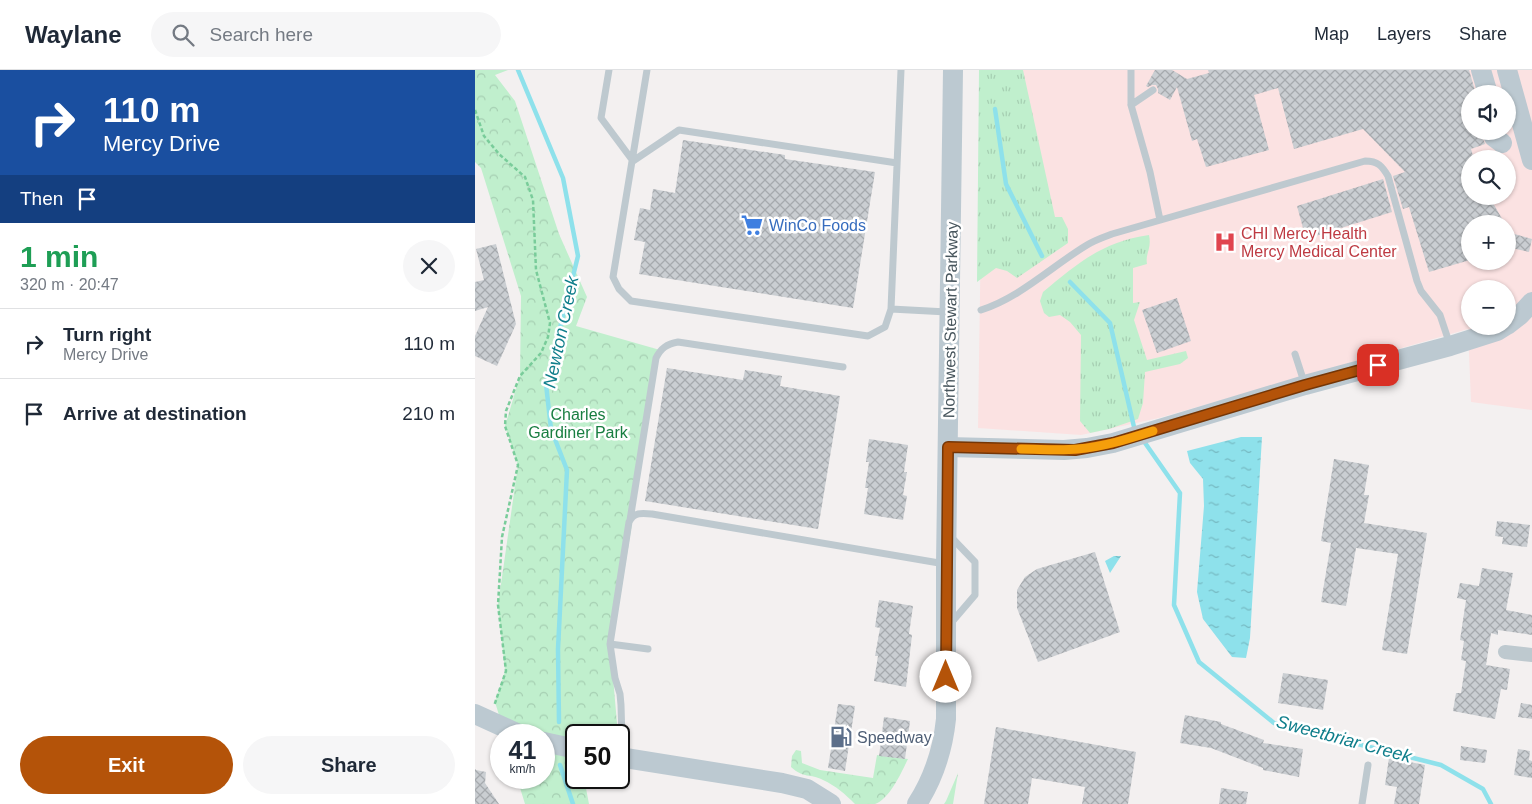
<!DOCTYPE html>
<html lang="en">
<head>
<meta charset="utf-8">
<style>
	:root { --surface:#fff; --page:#f6f6f7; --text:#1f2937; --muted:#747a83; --line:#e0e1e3; --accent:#b45309 }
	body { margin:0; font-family:Arial,sans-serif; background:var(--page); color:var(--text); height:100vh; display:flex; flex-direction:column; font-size:19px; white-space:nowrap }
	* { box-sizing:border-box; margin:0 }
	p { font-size:16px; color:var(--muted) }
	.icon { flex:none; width:28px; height:28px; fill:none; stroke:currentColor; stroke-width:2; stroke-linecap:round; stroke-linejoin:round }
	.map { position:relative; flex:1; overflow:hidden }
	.side { display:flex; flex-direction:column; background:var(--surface); width:475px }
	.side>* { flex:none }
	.hud { background:#1a4fa0; color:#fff; overflow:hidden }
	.tools { position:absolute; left:986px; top:15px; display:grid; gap:10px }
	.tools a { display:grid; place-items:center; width:55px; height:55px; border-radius:50%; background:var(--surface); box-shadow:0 1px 4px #0004; font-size:25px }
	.speed { position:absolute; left:15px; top:654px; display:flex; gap:10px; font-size:25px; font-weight:700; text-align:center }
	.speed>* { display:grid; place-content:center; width:65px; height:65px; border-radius:50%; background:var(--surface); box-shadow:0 1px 4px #0004; line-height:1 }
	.speed small { font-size:12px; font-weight:400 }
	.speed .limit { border:2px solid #111; border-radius:8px; background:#fff; color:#111 }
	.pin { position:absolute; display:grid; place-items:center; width:42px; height:42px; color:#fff; margin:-21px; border-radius:10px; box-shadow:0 2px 8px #0006 }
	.me { position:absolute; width:55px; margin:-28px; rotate:0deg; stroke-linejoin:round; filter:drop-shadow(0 0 4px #0008) }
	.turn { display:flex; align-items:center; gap:18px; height:105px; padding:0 20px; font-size:22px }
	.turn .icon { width:65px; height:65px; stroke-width:2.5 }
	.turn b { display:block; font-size:35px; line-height:42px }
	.then { display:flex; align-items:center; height:48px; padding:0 20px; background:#0003; gap:10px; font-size:19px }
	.round { display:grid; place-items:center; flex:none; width:52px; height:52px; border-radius:26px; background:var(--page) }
	.headline { display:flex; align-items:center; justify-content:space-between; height:85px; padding:0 20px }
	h1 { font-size:30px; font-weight:700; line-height:38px; color:#1e9e55 }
	.action { display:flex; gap:10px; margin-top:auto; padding:10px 20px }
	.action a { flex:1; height:58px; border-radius:30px; background:var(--accent); color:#fff; font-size:20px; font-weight:700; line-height:58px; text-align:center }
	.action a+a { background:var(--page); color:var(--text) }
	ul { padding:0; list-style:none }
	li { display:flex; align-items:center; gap:15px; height:70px; padding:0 20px; border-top:1px solid var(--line) }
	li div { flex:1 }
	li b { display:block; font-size:19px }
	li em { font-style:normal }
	header { display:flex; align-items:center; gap:30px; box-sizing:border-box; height:70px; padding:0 25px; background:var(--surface); border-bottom:1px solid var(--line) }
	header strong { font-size:24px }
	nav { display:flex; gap:28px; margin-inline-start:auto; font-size:18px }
	.search { width:350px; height:45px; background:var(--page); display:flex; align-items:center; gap:12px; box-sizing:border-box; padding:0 18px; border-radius:28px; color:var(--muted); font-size:19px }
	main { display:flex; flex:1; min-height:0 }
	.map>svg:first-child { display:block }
</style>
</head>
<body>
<header>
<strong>Waylane</strong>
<div class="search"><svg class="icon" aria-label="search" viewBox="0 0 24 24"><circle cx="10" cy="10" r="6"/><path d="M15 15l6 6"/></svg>Search here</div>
<nav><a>Map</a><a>Layers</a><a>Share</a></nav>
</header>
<main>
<section class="side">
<div class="hud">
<div class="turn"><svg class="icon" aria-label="right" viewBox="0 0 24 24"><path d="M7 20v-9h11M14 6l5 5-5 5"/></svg><div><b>110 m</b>Mercy Drive</div></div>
<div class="then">Then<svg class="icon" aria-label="arrive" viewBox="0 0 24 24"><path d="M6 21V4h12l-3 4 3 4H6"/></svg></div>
</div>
<div class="headline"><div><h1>1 min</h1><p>320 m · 20:47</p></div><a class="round"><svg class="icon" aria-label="close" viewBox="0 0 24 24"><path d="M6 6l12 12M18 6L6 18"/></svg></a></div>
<ul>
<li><svg class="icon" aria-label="right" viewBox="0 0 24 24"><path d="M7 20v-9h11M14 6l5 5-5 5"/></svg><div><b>Turn right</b><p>Mercy Drive</p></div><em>110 m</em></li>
<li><svg class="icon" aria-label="arrive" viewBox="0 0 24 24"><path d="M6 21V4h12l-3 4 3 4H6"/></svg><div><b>Arrive at destination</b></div><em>210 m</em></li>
</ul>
<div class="action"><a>Exit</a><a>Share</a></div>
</section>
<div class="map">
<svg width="1057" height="734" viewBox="0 0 1057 734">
	<defs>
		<pattern id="grass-tufts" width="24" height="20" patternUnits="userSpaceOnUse" patternTransform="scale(1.25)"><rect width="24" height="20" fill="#c0efcd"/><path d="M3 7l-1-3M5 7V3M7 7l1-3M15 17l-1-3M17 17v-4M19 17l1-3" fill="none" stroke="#a6cfb2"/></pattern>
		<pattern id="forest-crowns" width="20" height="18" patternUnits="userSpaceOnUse" patternTransform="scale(1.25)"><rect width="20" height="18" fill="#c0efcd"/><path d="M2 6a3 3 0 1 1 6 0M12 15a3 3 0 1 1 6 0" fill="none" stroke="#a6cfb2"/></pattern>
		<pattern id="water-ripples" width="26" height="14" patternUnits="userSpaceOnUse" patternTransform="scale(1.25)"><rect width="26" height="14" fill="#8ee1eb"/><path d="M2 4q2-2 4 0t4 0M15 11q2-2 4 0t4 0" fill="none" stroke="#76b9c2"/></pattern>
		<pattern id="building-cross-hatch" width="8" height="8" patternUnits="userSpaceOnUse" patternTransform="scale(1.25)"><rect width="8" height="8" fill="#caced2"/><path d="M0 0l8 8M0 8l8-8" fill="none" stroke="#a6aaae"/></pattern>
	</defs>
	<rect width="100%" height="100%" fill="#f3f0f0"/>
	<path fill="#fbe2e2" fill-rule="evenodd" d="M 506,0 L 1057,0 L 1057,340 L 996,332 L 993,259 L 684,348 L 606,365 L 503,358 L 508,24 ZM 995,24 L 1032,24 L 1032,61 L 995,61 ZM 995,89 L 1032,89 L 1032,126 L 995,126 ZM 995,154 L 1032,154 L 1032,191 L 995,191 ZM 995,219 L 1032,219 L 1032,256 L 995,256 Z"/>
	<path fill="url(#grass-tufts)" d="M 504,0 L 548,0 L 580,147 L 587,147 L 593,159 L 593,173 L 542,208 L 532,201 L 521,198 L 502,212 Z
		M 674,165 C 677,179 670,183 672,194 L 658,198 L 658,233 L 665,232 L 659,250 L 672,290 L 711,281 L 713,288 L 705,294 L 670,302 L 668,333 L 663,349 L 634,359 L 615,363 L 605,351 L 606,265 L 595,252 L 585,245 L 574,247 L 569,243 L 565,231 L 568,222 C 603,193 627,172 674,165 Z
		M 483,703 L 478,734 L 469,734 L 471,731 Z"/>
	<path fill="url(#forest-crowns)" d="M 0,0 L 33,0 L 20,5 L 40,31 L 84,164 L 112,227 L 101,256 L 185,280 L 136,584 L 143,665 L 101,665 L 101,708 L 109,708 L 114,734 L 50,734 L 42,708 L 69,708 L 69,665 L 30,665 L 20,632 L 30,601 L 23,535 L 43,395 L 30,356 L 45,306 L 46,226 L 6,98 L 0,92 Z
		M 321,680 L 326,681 L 327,693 L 345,700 L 398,708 L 402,685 L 433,689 C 427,701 415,729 400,734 C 395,734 386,734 380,734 C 370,724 361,716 348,710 C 335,703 329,709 316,697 L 317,686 Z"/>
	<path fill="url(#water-ripples)" d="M 766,367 L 787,367 L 775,568 L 771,588 L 757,587 L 728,549 L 722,522 L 729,436 L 728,409 L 715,393 L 712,381 Z
		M 639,486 L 646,486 L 635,503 L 630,491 Z"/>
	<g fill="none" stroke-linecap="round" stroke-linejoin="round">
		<path stroke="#8ee1eb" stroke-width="4.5" d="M 43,0 L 88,108 L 103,186 L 71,314 L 76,359 L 92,400 L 83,579 L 84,652
			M 520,39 L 531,114 L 567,186
			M 595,212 L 635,253 L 659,357 L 662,361
			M 668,370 L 705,423 L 699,535 L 724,592 L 799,653 L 966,695 L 1008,719 L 1016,734
			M 85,695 L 98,734"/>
	</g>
	<path fill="url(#building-cross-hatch)" d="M 680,0 L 697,0 L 712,9 L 734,3 L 733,0 L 994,0 L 1001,24 L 995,24 L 995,61 L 1005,61 L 1010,74 L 996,79 L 999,89 L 995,89 L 995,126 L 1010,126 L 1012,134 L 1018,133 L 1030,154 L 995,154 L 995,190 L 954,202 L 934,137 L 928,139 L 918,106 L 930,102 L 888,59 L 819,79 L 803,18 L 779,25 L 794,80 L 731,97 L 722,69 L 717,71 L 702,17 L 695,30 L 683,23 L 683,19 L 681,15 L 677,15 L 673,17 L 671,16 Z
		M 208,70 L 310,85 L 310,89 L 400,102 L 378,238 L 164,204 L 170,172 L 159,170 L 165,138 L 175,140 L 178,119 L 200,123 Z
		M 908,109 L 917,142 L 831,169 L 822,136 Z
		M 1032,162 L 1057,169 L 1054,182 L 1032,177 Z
		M 21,174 L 41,254 L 22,296 L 0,286 L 0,266 L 13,237 L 0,241 L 0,212 L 9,210 L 1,179 Z
		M 702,228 L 716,271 L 682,283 L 667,240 Z
		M 192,298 L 268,310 L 270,300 L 307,306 L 305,316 L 365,326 L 343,459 L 170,431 Z
		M 394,369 L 433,375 L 429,402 L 432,402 L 428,425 L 432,426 L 428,450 L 389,444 L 393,418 L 390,418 L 394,392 L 391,392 Z
		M 859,389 L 894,395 L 889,425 L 894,425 L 889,453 L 952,463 L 932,584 L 907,580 L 923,484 L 881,478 L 871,536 L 846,532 L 856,473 L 846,471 Z
		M 1022,451 L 1055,455 L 1052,477 L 1027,474 L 1028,467 L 1020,466 Z
		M 620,482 L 645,562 L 563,592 L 542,538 L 542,520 L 550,507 L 562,499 Z
		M 1007,498 L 1038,503 L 1031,540 L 1057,545 L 1057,565 L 1023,560 L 1023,565 L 1016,563 L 1011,595 L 1035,599 L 1032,620 L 1026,619 L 1020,649 L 978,641 L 981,623 L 986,623 L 991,591 L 986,590 L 989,571 L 985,570 L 991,530 L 982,528 L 985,513 L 1004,516 Z
		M 404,530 L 438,536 L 434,564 L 437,565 L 431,617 L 399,611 L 403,586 L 400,586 L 405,558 L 400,557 Z
		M 808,603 L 853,610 L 848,640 L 803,633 Z
		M 1046,633 L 1057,635 L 1057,649 L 1043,647 Z
		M 363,634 L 380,636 L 370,701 L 353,698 Z
		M 710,645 L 746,652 L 746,654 L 789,670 L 788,673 L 828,679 L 824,707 L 788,700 L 788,698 L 736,678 L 705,673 Z
		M 409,647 L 435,651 L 430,689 L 404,686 Z
		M 521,657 L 661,682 L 653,734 L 607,734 L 610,717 L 557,708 L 553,734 L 509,734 Z
		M 986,676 L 1012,680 L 1010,693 L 985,690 Z
		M 1043,679 L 1055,681 L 1054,690 L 1057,691 L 1057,708 L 1039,705 Z
		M 914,688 L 950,695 L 944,734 L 919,734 L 922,717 L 910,715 Z
		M 0,699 L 1,700 L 11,702 L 10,713 L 24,734 L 0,734 Z
		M 746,718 L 773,722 L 771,734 L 744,734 Z"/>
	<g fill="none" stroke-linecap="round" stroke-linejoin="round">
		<path stroke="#79cc9a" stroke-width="2.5" stroke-dasharray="4 2.5" stroke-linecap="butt" d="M 0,40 L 9,66 L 24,84 L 50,107 L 58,130 L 61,200 L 75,253 L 73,267 L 66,283 L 45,306 L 31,341 L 30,356 L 43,395 L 27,467 L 23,535 L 31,601 L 19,636"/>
		<path stroke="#bec9cf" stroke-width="7" d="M 134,0 L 126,48 L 158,91 L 204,60 L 422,93
			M 172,0 L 138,207 L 144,219 L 156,231 L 393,266 L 410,257 L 416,239 L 472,242
			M 656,0 L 656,35 L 675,102 L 685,150
			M 656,35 L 678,20
			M 416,239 L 426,0
			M 506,240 C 546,227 577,196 612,175 C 620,170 629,167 637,164 L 890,91 C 903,91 907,96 913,106 L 942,211 L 946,221 L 965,245 L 975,275
			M 820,284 L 829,312
			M 155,450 L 181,288 C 186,278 192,274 203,272 L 368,297
			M 476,467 L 500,492 L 500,525 L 476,553
			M 135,574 L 173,579
			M 145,686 L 147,670 L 146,635 L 145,624 L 140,608 L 135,574 L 154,452 C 159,442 167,443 177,444 L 470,494
			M 887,734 L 893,695"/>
		<path stroke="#bec9cf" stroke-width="14" d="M 1030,582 L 1057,585"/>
		<path stroke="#bcc9d1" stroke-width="20" d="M 1006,0 L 1013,24
			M 1032,0 L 1057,90
			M 1017,61 L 1019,67 L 1027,73
			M 1032,255 L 1045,245 L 1057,232
			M 473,377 L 589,380 L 612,378 L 638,373 L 830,315 L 975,276 L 1022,261 L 1030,256
			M 0,644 L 46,665
			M 69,672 L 101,679
			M 144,687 L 307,713 L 332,719 L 356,734
			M 442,734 C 458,709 468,678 471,649 L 471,494 L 478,0"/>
	</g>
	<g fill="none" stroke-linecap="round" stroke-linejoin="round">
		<g stroke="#753606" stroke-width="12">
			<path id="route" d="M 471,607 L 473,377 L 600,380 L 638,373 L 830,315 L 903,295"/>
		</g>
		<use href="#route" stroke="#b45309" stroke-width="9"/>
		<path stroke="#f59e0b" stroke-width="9" d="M 546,379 C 565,379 584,381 602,379 C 628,377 653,369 678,361"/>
	</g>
	<defs>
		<g id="supermarket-bare" transform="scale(1.725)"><path d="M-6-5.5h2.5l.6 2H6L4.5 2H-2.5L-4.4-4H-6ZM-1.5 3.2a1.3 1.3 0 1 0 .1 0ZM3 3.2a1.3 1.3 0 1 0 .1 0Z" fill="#3f7fe0" stroke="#fff" stroke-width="2.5" paint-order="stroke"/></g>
		<g id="hospital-bare" transform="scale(1.725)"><path d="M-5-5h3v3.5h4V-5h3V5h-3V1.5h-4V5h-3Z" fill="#e0444e" stroke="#fff" stroke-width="2.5" paint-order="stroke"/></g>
		<g id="fuel-bare" transform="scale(1.725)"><path d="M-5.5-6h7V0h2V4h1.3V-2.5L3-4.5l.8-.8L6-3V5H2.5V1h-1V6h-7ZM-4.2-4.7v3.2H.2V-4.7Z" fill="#5c6f8a" stroke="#fff" stroke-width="2.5" paint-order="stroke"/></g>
	</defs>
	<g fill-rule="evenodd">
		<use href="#supermarket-bare" x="277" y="155"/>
		<use href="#hospital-bare" x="750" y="172"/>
		<use href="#fuel-bare" x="366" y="667"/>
	</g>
	<g text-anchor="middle" stroke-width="5" stroke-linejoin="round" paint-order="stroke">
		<g font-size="16" fill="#366cbe" stroke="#fff" text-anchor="start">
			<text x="294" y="161">WinCo Foods</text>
		</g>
		<g font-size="16" fill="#be3a42" stroke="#fff" text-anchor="start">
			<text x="766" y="169">CHI Mercy Health<tspan x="766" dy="18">Mercy Medical Center</tspan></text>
		</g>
		<g font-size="16" fill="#48565d" stroke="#fff">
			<text transform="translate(475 250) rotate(-89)" y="6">Northwest Stewart Parkway</text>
		</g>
		<g font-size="16" fill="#197e41" stroke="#fff">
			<text x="103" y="350">Charles<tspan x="103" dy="18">Gardiner Park</tspan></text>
		</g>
		<g font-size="16" fill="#4e5e75" stroke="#fff" text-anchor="start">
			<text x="382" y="673">Speedway</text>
		</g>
		<g font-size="18" font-style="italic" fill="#0f7e8b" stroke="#fff">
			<text transform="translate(86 262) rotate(-78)" y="6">Newton Creek</text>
			<text transform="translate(869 669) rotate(15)" y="6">Sweetbriar Creek</text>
		</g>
	</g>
</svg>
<div class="tools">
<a><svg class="icon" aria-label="sound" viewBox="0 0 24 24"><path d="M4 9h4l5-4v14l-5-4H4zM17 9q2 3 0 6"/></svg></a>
<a><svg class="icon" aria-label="search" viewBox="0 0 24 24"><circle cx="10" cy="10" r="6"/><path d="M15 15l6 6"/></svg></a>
<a>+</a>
<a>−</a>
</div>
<div class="speed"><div>41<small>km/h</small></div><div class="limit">50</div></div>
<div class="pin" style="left:903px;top:295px;background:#d93025"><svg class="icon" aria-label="arrive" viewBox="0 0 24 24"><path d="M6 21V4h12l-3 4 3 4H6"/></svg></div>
<svg class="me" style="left:471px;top:607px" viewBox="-20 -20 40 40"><circle r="19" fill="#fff"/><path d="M0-13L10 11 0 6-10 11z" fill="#b45309"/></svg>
</div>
</main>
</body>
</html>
